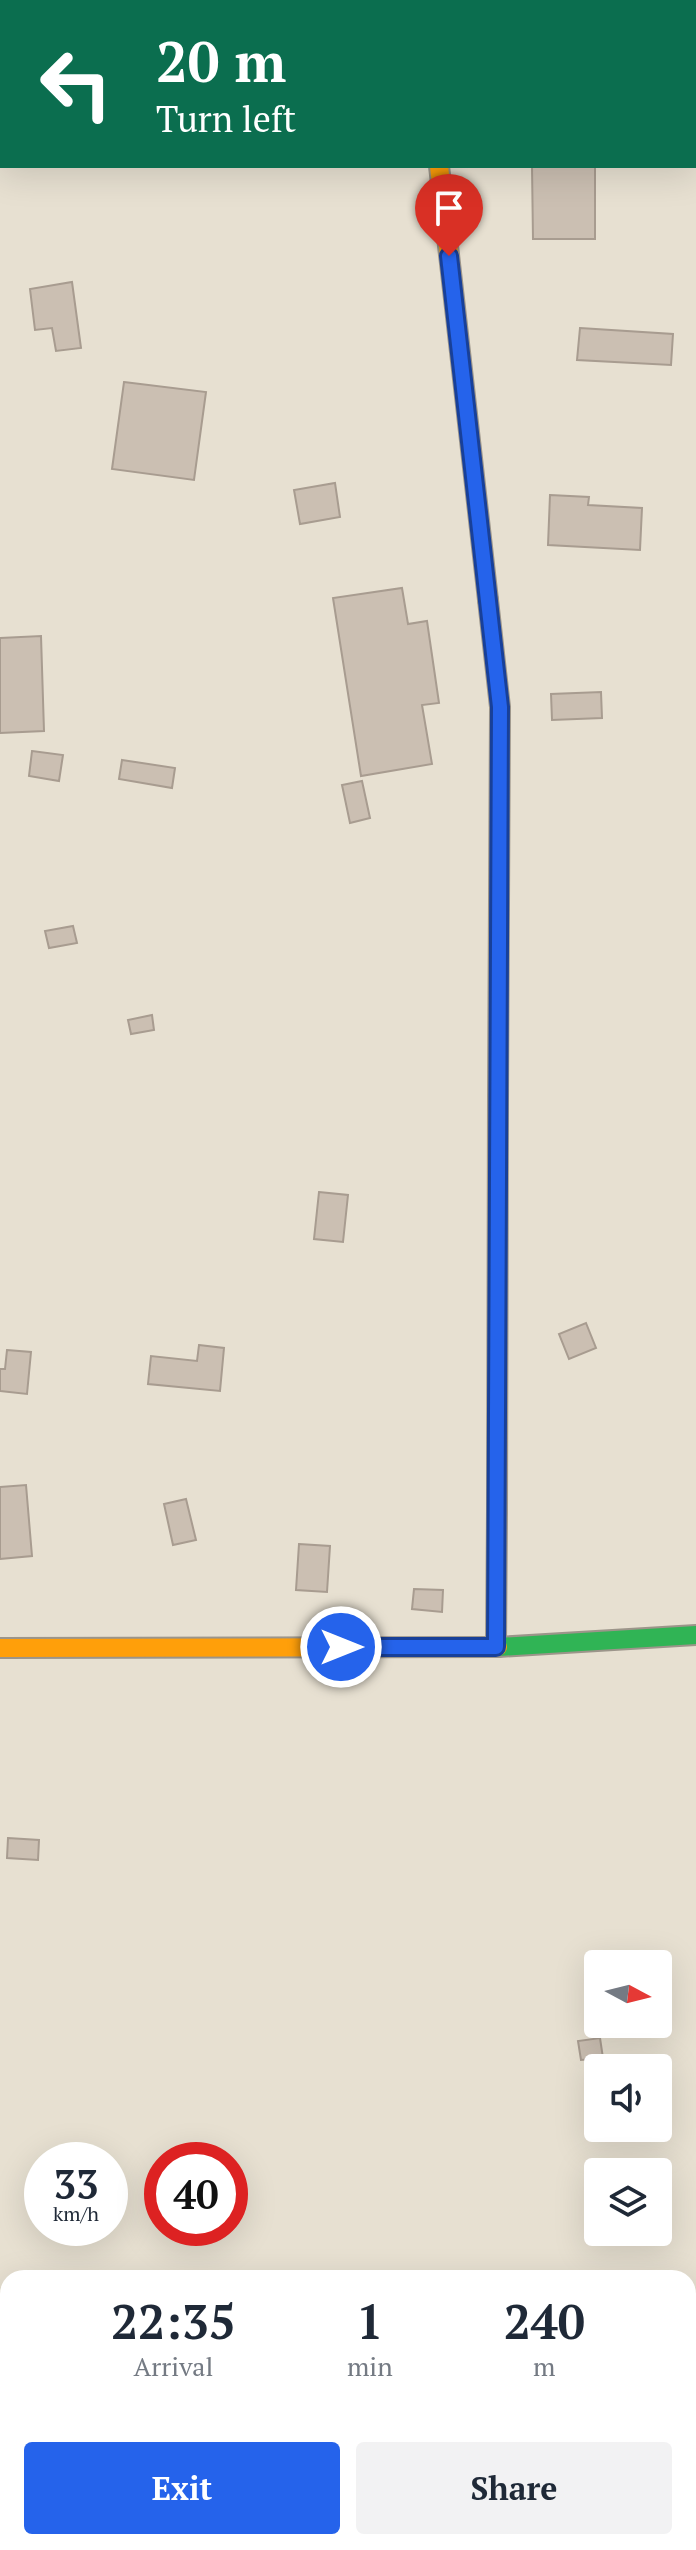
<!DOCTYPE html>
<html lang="en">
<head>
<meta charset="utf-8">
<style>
	:root { --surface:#fff; --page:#f2f2f3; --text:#1f2937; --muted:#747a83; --accent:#2563eb }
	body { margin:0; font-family:"PT Serif",serif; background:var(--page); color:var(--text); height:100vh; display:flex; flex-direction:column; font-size:30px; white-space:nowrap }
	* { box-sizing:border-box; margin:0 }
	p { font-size:26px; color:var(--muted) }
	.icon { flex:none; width:44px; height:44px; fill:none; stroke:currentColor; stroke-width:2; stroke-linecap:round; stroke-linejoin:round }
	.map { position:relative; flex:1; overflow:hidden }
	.sheet { position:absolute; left:0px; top:2270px; width:696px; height:280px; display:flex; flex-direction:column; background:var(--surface); border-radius:24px 24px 0 0; box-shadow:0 8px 32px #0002 }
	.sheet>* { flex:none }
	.hud { position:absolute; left:0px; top:0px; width:696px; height:168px; box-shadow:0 8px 32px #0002; background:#0b6e4f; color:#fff; overflow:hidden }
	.needle { width:52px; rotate:97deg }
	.fabs { position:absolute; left:584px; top:1950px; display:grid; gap:16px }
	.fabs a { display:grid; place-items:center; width:88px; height:88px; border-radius:8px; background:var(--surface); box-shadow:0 8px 32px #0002; font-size:40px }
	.speed { position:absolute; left:24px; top:2142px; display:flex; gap:16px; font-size:40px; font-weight:700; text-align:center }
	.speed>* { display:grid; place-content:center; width:104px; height:104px; border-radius:50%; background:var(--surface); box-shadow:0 8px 32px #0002; line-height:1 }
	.speed small { font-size:20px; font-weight:400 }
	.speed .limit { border:12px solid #d22; background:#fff; color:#111 }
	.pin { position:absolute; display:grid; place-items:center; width:68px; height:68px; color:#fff; margin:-82px -34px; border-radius:50% 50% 50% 0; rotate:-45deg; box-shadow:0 0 8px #0007 }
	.pin .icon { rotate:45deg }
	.me { position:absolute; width:88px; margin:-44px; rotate:90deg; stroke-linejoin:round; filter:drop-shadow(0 0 6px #0008) }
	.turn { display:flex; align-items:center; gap:28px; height:168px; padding:0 24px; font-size:36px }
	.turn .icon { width:104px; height:104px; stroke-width:2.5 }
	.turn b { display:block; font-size:56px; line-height:68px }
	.eta { display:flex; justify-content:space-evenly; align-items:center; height:136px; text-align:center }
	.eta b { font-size:48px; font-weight:600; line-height:56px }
	.action { display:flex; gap:16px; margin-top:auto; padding:16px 24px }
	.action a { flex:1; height:92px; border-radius:8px; background:var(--accent); color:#fff; font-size:32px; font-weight:600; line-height:92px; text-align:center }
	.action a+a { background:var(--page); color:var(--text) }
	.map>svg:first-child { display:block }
</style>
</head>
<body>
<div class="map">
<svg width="696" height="2550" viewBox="0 0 696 2550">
	<rect width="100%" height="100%" fill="#e7e0d1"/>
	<path fill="#cbbfb2" stroke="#a89c90" stroke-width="2" d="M 694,31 L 696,31 L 696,146 L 694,146 Z
		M 532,166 L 595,166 L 595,239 L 533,239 Z
		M 72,282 L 81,348 L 56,351 L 52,328 L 35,330 L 30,289 Z
		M 580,328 L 673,334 L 671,365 L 577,360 Z
		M 124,382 L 206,392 L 194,480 L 112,469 Z
		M 335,483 L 340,517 L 300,524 L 294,490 Z
		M 550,495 L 589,497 L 588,505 L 642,508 L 640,550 L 548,545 Z
		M 402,588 L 408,624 L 427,621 L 439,703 L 422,705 L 432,764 L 361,776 L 333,598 Z
		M 41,636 L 44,731 L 0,733 L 0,638 Z
		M 601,692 L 602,718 L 552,720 L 551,694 Z
		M 32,751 L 63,755 L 59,781 L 29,776 Z
		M 122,760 L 175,768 L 172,788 L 119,779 Z
		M 362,781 L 370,818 L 350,823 L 342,785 Z
		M 73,926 L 77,943 L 49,948 L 45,931 Z
		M 152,1015 L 154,1030 L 131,1034 L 128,1020 Z
		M 319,1192 L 348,1195 L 343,1242 L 314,1239 Z
		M 586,1323 L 596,1348 L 569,1359 L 559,1334 Z
		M 199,1345 L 224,1348 L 220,1391 L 148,1384 L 151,1356 L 197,1361 Z
		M 7,1350 L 31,1352 L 27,1394 L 0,1391 L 0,1369 L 5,1369 Z
		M 26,1485 L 32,1556 L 0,1559 L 0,1487 Z
		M 186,1499 L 196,1540 L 173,1545 L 164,1504 Z
		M 299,1544 L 330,1546 L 327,1592 L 296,1590 Z
		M 414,1589 L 443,1590 L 442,1612 L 412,1609 Z
		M 8,1838 L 39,1840 L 38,1860 L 7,1858 Z
		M 600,2038 L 603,2058 L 581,2060 L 578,2041 Z"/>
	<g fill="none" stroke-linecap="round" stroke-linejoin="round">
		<g stroke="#ada599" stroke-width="48">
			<path id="street" d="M 420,0 L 420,2
				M 694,2528 L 695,2550"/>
		</g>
		<g stroke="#9c958a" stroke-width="22">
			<path id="fast" d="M 488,600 L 500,707 L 498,1098
				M 496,1647 L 497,1511
				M 498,1647 L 696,1635"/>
		</g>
		<g stroke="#9c958a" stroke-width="22">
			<path id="slow" d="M 439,166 L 488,600
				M 0,1648 L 498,1647"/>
		</g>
		<g stroke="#9c958a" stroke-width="22">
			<path id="jam" d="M 497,1511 L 498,1098"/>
		</g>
		<use href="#street" stroke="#efebe3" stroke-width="44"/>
		<use href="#fast" stroke="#30b455" stroke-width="18"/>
		<use href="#slow" stroke="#ff9f0a" stroke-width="18"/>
		<use href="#jam" stroke="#e5322d" stroke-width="18"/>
	</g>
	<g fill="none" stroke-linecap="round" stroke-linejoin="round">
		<g stroke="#184099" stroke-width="20">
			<path id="route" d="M 341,1647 L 496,1647 L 500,707 L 449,256"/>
		</g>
		<use href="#route" stroke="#2563eb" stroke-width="14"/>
	</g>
</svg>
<div class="fabs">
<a><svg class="needle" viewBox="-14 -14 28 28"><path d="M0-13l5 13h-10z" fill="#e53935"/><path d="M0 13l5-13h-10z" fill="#747a83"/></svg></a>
<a><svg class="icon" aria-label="sound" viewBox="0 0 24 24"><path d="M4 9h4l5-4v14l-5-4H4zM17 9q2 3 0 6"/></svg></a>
<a><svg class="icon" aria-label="layers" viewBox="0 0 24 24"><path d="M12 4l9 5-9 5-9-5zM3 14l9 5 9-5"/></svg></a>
</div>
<div class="speed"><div>33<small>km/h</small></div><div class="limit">40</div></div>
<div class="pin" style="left:449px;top:256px;background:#d93025"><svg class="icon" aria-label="arrive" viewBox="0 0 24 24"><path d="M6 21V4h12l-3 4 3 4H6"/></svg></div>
<svg class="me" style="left:341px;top:1647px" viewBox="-20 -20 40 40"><circle r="17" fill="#2563eb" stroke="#fff" stroke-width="3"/><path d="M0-11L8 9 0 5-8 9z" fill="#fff"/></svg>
<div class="hud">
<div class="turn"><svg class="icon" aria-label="left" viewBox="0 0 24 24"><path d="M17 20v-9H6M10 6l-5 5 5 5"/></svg><div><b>20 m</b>Turn left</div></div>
</div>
<section class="sheet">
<div class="eta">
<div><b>22:35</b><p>Arrival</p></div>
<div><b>1</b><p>min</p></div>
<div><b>240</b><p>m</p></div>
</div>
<div class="action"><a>Exit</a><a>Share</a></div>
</section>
</div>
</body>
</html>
